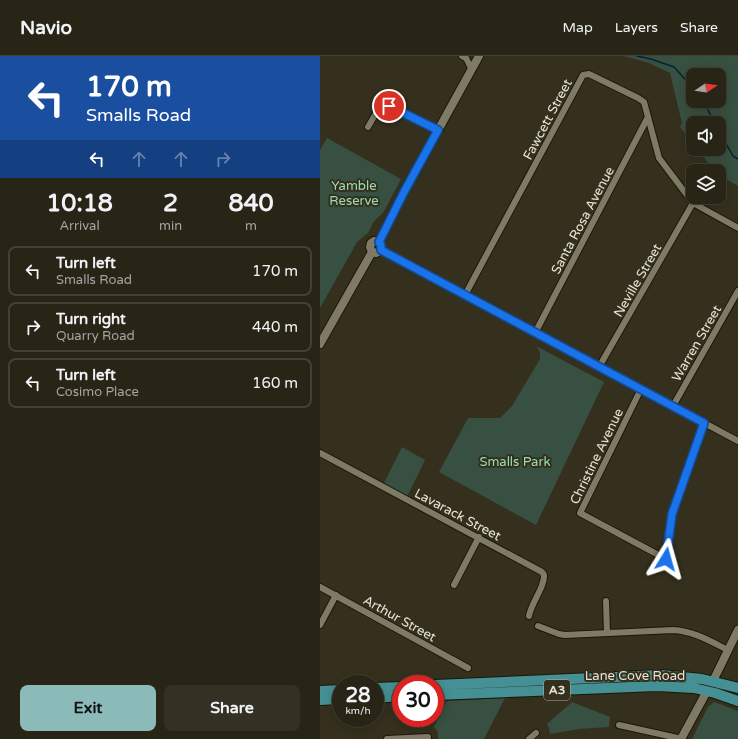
<!DOCTYPE html>
<html lang="en">
<head>
<meta charset="utf-8">
<style>
	:root { --surface:#282416; --page:#343023; --text:#f1f3f6; --muted:#a5a4a1; --line:#444135; --accent:#8bbbb9 }
	body { margin:0; font-family:"Varela Round",sans-serif; background:var(--page); color:var(--text); height:100vh; display:flex; flex-direction:column; font-size:15px; white-space:nowrap }
	* { box-sizing:border-box; margin:0 }
	p { font-size:13px; color:var(--muted) }
	.icon { flex:none; width:22px; height:22px; fill:none; stroke:currentColor; stroke-width:2; stroke-linecap:round; stroke-linejoin:round }
	.map { position:relative; flex:1; overflow:hidden }
	.panel { display:flex; flex-direction:column; background:var(--surface); width:320px }
	.panel>* { flex:none }
	.hud { background:#1a4fa0; color:#fff; overflow:hidden }
	.needle { width:26px; rotate:77deg }
	.fabs { position:absolute; left:366px; top:12px; display:grid; gap:8px }
	.fabs a { display:grid; place-items:center; width:40px; height:40px; border-radius:8px; background:var(--surface); box-shadow:0 2px 10px #0003,0 0 0 1px var(--line); font-size:20px }
	.speed { position:absolute; left:12px; top:619px; display:flex; gap:8px; font-size:20px; font-weight:700; text-align:center }
	.speed>* { display:grid; place-content:center; width:52px; height:52px; border-radius:50%; background:var(--surface); box-shadow:0 2px 10px #0003,0 0 0 1px var(--line); line-height:1 }
	.speed small { font-size:10px; font-weight:400 }
	.speed .limit { border:6px solid #d22; background:#fff; color:#111 }
	.pin { position:absolute; display:grid; place-items:center; width:34px; height:34px; color:#fff; margin:-17px; border:2px solid #fff; border-radius:50%; box-shadow:0 1px 4px #0007 }
	.me { position:absolute; width:44px; margin:-22px; rotate:8deg; stroke-linejoin:round; filter:drop-shadow(0 0 3px #0008) }
	.turn { display:flex; align-items:center; gap:14px; height:84px; padding:0 20px; font-size:18px }
	.turn .icon { width:52px; height:52px; stroke-width:2.5 }
	.turn b { display:block; font-size:28px; line-height:34px }
	.lanes { display:flex; align-items:center; height:38px; padding:0 20px; background:#0003; justify-content:center; gap:20px; direction:ltr }
	.lanes .off { opacity:.35 }
	.eta { display:flex; justify-content:space-evenly; align-items:center; height:68px; text-align:center }
	.eta b { font-size:24px; font-weight:800; line-height:28px }
	.cta { display:flex; gap:8px; margin-top:auto; padding:8px 20px }
	.cta a { flex:1; height:46px; border-radius:8px; background:var(--accent); color:#111; font-size:16px; font-weight:800; line-height:46px; text-align:center }
	.cta a+a { background:var(--page); color:var(--text) }
	ul { padding:0; list-style:none }
	li { display:flex; align-items:center; gap:12px; height:50px; margin:0 8px 6px; padding:0 12px; border:2px solid var(--line); border-radius:8px }
	li div { flex:1 }
	li b { display:block; font-size:15px }
	li em { font-style:normal }
	header { display:flex; align-items:center; gap:24px; box-sizing:border-box; height:56px; padding:0 20px; background:var(--surface); border-bottom:1px solid var(--line) }
	header strong { font-size:19px }
	nav { display:flex; gap:22px; margin-inline-start:auto; font-size:14px }
	main { display:flex; flex:1; min-height:0 }
	.map>svg:first-child { display:block }
</style>
</head>
<body>
<header>
<strong>Navio</strong>
<nav><a>Map</a><a>Layers</a><a>Share</a></nav>
</header>
<main>
<section class="panel">
<div class="hud">
<div class="turn"><svg class="icon" aria-label="left" viewBox="0 0 24 24"><path d="M17 20v-9H6M10 6l-5 5 5 5"/></svg><div><b>170 m</b>Smalls Road</div></div>
<div class="lanes"><svg class="icon" aria-label="left" viewBox="0 0 24 24"><path d="M17 20v-9H6M10 6l-5 5 5 5"/></svg><svg class="icon off" aria-label="ahead" viewBox="0 0 24 24"><path d="M12 20V5M6 11l6-6 6 6"/></svg><svg class="icon off" aria-label="ahead" viewBox="0 0 24 24"><path d="M12 20V5M6 11l6-6 6 6"/></svg><svg class="icon off" aria-label="right" viewBox="0 0 24 24"><path d="M7 20v-9h11M14 6l5 5-5 5"/></svg></div>
</div>
<div class="eta">
<div><b>10:18</b><p>Arrival</p></div>
<div><b>2</b><p>min</p></div>
<div><b>840</b><p>m</p></div>
</div>
<ul>
<li><svg class="icon" aria-label="left" viewBox="0 0 24 24"><path d="M17 20v-9H6M10 6l-5 5 5 5"/></svg><div><b>Turn left</b><p>Smalls Road</p></div><em>170 m</em></li>
<li><svg class="icon" aria-label="right" viewBox="0 0 24 24"><path d="M7 20v-9h11M14 6l5 5-5 5"/></svg><div><b>Turn right</b><p>Quarry Road</p></div><em>440 m</em></li>
<li><svg class="icon" aria-label="left" viewBox="0 0 24 24"><path d="M17 20v-9H6M10 6l-5 5 5 5"/></svg><div><b>Turn left</b><p>Cosimo Place</p></div><em>160 m</em></li>
</ul>
<div class="cta"><a>Exit</a><a>Share</a></div>
</section>
<div class="map">
<svg width="418" height="683" viewBox="0 0 418 683">
	<rect width="100%" height="100%" fill="#35301d"/>
	<path fill="#385041" fill-rule="evenodd" d="M 304,0 L 418,0 L 418,130 L 399,119 L 399,115 L 395,115 L 377,93 L 399,93 L 399,67 L 373,67 L 373,87 L 360,71 L 362,67 L 350,17 L 329,7 ZM 373,19 L 399,19 L 399,45 L 373,45 Z
		M 7,82 L 81,123 L 63,157 L 54,165 L 48,177 L 37,186 L 0,252 L 0,94 Z
		M 216,290 L 284,326 L 216,469 L 119,416 L 148,362 L 180,362 L 192,350 L 220,303 L 220,296 Z
		M 82,391 L 105,404 L 87,441 L 64,427 Z
		M 185,642 L 164,683 L 118,683 L 118,676 L 114,671 L 127,645 Z
		M 252,646 L 290,661 L 289,671 L 259,673 L 230,678 L 229,672 L 227,668 Z
		M 394,646 L 418,655 L 418,683 L 372,683 L 388,651 Z"/>
	<g fill="none" stroke-linecap="round" stroke-linejoin="round">
		<path stroke="#002431" stroke-width="1.5" d="M 317,0 L 331,3 L 354,11 L 373,32
			M 383,45 L 395,67
			M 399,75 L 413,100 L 418,103"/>
		<g stroke="#1c1806" stroke-width="8">
			<path id="minor" d="M 142,0 L 146,2 L 152,14
				M 48,71 L 59,52 L 65,49 L 78,54 L 118,74
				M 61,194 L 418,385
				M 145,239 L 263,19 L 269,18 L 318,42 L 324,46 L 339,102 L 373,147 L 418,172
				M 215,277 L 328,61
				M 279,311 L 373,147
				M 321,333 L 260,457 L 346,503 L 352,458 L 384,367
				M 353,350 L 418,235
				M 0,397 L 222,516 L 224,519 C 225,531 211,547 209,560
				M 134,529 L 159,481
				M 0,531 L 148,612
				M 286,545 L 287,577
				M 0,569 L 16,539
				M 218,570 L 239,578 L 245,579 L 353,574 C 373,575 390,585 408,594
				M 299,669 L 362,683
				M 67,683 L 108,681
				M 209,683 L 216,677"/>
		</g>
		<g stroke="#1c1806" stroke-width="10">
			<path id="tertiary" d="M 59,186 L 84,136 L 159,0
				M 52,196 L 56,197 L 61,194 L 61,189 L 59,186
				M 52,196 L 50,191 L 51,187 L 54,185 L 59,186
				M 0,288 L 52,196
				M 393,625 L 418,574
				M 361,683 L 387,635"/>
		</g>
		<g stroke="#1c1806" stroke-width="12">
			<path id="trunk" d="M 115,629 L 341,619 L 382,623 L 418,632
				M 55,632 L 81,631
				M 0,635 L 21,634
				M 115,639 L 337,630 L 374,632 L 395,637 L 418,645
				M 55,642 L 81,640
				M 0,644 L 21,643"/>
		</g>
		<use href="#minor" stroke="#7f7a65" stroke-width="6"/>
		<use href="#tertiary" stroke="#7f7a65" stroke-width="8"/>
		<use href="#trunk" stroke="#449094" stroke-width="10"/>
	</g>
	<g fill="none" stroke-linecap="round" stroke-linejoin="round">
		<g stroke="#114b97" stroke-width="10">
			<path id="route" d="M 69,50 L 118,74 L 84,136 L 59,186 L 61,189 L 61,194 L 384,367 L 352,458 L 346,503"/>
		</g>
		<use href="#route" stroke="#1a73e8" stroke-width="7"/>
	</g>
	<g text-anchor="middle" stroke-width="4" stroke-linejoin="round" paint-order="stroke">
		<rect fill="#35301d" stroke="#b2aea0" stroke-width="1" x="224" y="624" width="26" height="20" rx="3"/>
		<g font-size="12" font-weight="bold" fill="#e7e4d8">
			<text x="237" y="638">A3</text>
		</g>
		<g font-size="13" fill="#e7e4d8" stroke="#35301d">
			<text transform="translate(227 63) rotate(-62)" y="5">Fawcett Street</text>
			<text transform="translate(262 164) rotate(-62)" y="5">Santa Rosa Avenue</text>
			<text transform="translate(317 224) rotate(-60)" y="5">Neville Street</text>
			<text transform="translate(376 287) rotate(-60)" y="5">Warren Street</text>
			<text transform="translate(276 400) rotate(-64)" y="5">Christine Avenue</text>
			<text transform="translate(138 458) rotate(28)" y="5">Lavarack Street</text>
			<text transform="translate(80 562) rotate(29)" y="5">Arthur Street</text>
			<text x="315" y="624">Lane Cove Road</text>
		</g>
		<g font-size="13" fill="#99ddb4" stroke="#35301d">
			<text x="34" y="134">Yamble<tspan x="34" dy="15">Reserve</tspan></text>
			<text x="195" y="410">Smalls Park</text>
		</g>
	</g>
</svg>
<div class="fabs">
<a><svg class="needle" viewBox="-14 -14 28 28"><path d="M0-13l5 13h-10z" fill="#e53935"/><path d="M0 13l5-13h-10z" fill="#a5a4a1"/></svg></a>
<a><svg class="icon" aria-label="sound" viewBox="0 0 24 24"><path d="M4 9h4l5-4v14l-5-4H4zM17 9q2 3 0 6"/></svg></a>
<a><svg class="icon" aria-label="layers" viewBox="0 0 24 24"><path d="M12 4l9 5-9 5-9-5zM3 14l9 5 9-5"/></svg></a>
</div>
<div class="speed"><div>28<small>km/h</small></div><div class="limit">30</div></div>
<div class="pin" style="left:69px;top:50px;background:#d93025"><svg class="icon" aria-label="arrive" viewBox="0 0 24 24"><path d="M6 21V4h12l-3 4 3 4H6"/></svg></div>
<svg class="me" style="left:346px;top:503px" viewBox="-20 -20 40 40"><path d="M0-17L14 15 0 8-14 15z" fill="#1a73e8" stroke="#fff" stroke-width="4"/></svg>
</div>
</main>
</body>
</html>
